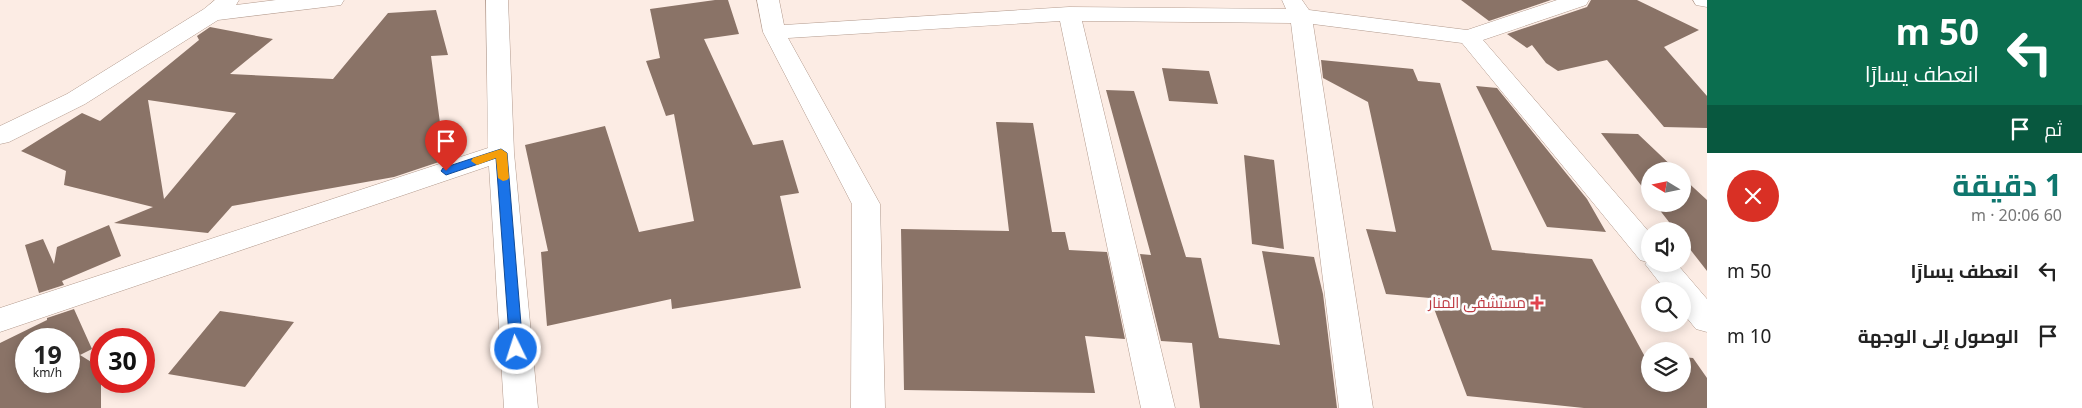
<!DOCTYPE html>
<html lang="ar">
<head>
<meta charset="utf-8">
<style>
	:root { --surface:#fff; --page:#f6f6f6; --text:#222; --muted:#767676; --accent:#0f766e }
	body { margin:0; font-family:"Noto Sans",Cairo,sans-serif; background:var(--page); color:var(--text); direction:rtl; height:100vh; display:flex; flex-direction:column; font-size:19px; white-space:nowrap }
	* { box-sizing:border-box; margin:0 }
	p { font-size:16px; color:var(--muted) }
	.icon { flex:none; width:28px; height:28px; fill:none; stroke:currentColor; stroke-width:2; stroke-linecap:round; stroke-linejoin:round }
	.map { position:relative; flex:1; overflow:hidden; direction:ltr }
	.drawer { display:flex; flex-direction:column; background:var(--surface); width:375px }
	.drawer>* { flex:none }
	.top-card { background:#0b6e4f; color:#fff; overflow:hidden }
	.needle { width:32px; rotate:280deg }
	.buttons { position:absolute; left:1641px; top:162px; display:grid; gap:10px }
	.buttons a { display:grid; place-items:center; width:50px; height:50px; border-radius:50%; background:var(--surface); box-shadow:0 2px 12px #0003; font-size:25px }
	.speed { position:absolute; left:15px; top:328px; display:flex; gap:10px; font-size:25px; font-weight:700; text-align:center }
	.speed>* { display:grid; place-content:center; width:65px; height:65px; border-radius:50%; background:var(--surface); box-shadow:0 2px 12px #0003; line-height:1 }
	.speed small { font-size:12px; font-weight:400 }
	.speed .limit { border:8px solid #d22; background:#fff; color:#111 }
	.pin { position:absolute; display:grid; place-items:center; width:42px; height:42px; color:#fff; margin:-51px -21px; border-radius:50% 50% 50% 0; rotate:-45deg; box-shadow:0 0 5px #0007 }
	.pin .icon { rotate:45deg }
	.me { position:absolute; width:55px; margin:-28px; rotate:356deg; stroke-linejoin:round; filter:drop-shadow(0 0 4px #0008) }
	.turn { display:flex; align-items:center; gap:18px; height:105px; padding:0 20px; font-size:22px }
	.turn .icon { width:65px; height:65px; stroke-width:2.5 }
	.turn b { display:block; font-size:35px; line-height:42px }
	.then { display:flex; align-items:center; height:48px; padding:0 20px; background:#0003; gap:10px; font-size:19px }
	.round { display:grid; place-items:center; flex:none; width:52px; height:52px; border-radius:26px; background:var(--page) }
	.overview { display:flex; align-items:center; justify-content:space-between; height:85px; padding:0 20px }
	h1 { font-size:30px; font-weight:700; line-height:38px; color:var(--accent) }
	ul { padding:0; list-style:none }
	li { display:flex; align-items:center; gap:15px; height:65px; padding:0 20px }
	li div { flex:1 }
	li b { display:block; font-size:19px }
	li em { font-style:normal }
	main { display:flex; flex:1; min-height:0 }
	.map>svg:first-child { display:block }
</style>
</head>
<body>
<main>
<section class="drawer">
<div class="top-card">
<div class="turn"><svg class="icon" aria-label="left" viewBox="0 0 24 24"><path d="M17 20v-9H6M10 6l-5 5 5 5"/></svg><div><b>50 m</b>انعطف يسارًا</div></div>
<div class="then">ثم<svg class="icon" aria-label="arrive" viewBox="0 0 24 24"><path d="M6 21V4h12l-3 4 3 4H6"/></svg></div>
</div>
<div class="overview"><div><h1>1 دقيقة</h1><p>60 m · 20:06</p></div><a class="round" style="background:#d93025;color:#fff"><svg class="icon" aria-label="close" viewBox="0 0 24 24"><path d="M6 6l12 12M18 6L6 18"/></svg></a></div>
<ul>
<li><svg class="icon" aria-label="left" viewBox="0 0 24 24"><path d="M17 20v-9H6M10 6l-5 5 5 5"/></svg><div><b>انعطف يسارًا</b></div><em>50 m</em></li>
<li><svg class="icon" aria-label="arrive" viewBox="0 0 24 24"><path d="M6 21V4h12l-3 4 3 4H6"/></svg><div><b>الوصول إلى الوجهة</b></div><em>10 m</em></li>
</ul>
</section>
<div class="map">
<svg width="1707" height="408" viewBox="0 0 1707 408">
	<rect width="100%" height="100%" fill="#fcece4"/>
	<path fill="#8a7367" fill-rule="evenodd" d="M 715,0 L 728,0 L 739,34 L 704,39 L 753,145 L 783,140 L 799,193 L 780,196 L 801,288 L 672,309 L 671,299 L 547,326 L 541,252 L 548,251 L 525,145 L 605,126 L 639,232 L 694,221 L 674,114 L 666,116 L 646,61 L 660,58 L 650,9 Z
		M 1461,0 L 1551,0 L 1489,21 Z
		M 1591,0 L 1637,0 L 1699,30 L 1664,47 L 1707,96 L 1707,128 L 1664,127 L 1607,60 L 1558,71 L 1546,63 L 1532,45 L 1527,48 L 1507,34 L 1587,7 Z
		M 436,10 L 448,55 L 431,56 L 445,160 L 394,177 L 232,206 L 208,233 L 114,223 L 153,207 L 64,185 L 66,171 L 21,151 L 82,113 L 100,121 L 199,40 L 197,36 L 210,27 L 273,39 L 230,74 L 333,79 L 388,13 ZM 148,100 L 236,113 L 164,199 Z
		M 1321,60 L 1413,69 L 1418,81 L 1440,83 L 1492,250 L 1592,259 L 1644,355 L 1650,356 L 1650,384 L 1682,384 L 1682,357 L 1693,358 L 1707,378 L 1707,408 L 1584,408 L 1467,396 L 1430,298 L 1386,294 L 1366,229 L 1396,232 L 1368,102 L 1323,78 Z
		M 1162,68 L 1209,71 L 1218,104 L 1169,101 Z
		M 1476,86 L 1497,88 L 1587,199 L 1606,232 L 1547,227 Z
		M 1106,90 L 1134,91 L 1186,257 L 1201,258 L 1219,338 L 1280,345 L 1262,251 L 1314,257 L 1323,294 L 1337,408 L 1200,408 L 1192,343 L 1161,341 L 1140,254 L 1151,255 Z
		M 996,122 L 1033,123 L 1052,232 L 1065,232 L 1069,250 L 1107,252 L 1125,339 L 1085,336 L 1095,393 L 904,390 L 901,229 L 1009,231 Z
		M 1601,133 L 1638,134 L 1677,171 L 1650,171 L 1650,197 Z
		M 1244,155 L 1274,160 L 1284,249 L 1252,244 Z
		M 1682,177 L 1707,200 L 1707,271 L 1682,239 L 1682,231 L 1676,231 L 1655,204 L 1682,204 Z
		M 109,225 L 121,256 L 62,281 L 64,285 L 39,293 L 25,245 L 43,239 L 54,264 L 57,247 Z
		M 74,309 L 92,349 L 80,355 L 101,368 L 101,408 L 0,408 L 0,343 L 47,320 L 47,318 ZM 26,339 L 69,339 L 69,381 L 26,381 Z
		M 220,311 L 294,322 L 245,387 L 168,374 Z"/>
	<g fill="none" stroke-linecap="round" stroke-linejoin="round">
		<g stroke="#b29a8d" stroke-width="1">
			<path id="minor" d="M 215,0 L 239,0 L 236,5 L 276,0 L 344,0 L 341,5 L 333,6 L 218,20 L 85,104 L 9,142 L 0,144 L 0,126 L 67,94 L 204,9 Z
				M 486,0 L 508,0 L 514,153 L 538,408 L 504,408 L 489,166 L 0,332 L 0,308 L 488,148 Z
				M 757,0 L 779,0 L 784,25 L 1069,7 L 1286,9 L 1282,0 L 1302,0 L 1309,10 L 1467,30 L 1557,0 L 1589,0 L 1586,5 L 1483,40 L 1650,233 L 1650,264 L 1677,264 L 1707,299 L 1707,332 L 1696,329 L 1682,312 L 1682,291 L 1666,291 L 1645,264 L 1647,262 L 1640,260 L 1462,43 L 1313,24 L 1373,408 L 1339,408 L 1291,23 L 1082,21 L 1175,408 L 1141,408 L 1060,21 L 788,38 L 880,204 L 885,408 L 851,408 L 852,204 L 763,32 Z"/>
		</g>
		<g stroke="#b29a8d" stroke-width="1">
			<path id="primary" d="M 1693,0 L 1707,0 L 1707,7 L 1696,5 Z"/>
		</g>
		<use href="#minor" fill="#fff" fill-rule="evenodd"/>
		<use href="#primary" fill="#fff" fill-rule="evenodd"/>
	</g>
	<path fill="#1a73e8" stroke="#114b97" d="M 501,149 L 507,153 L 523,349 L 521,353 L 516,354 L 512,353 L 510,349 L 496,158 L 446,175 L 441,171 L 443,168 Z"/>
	<path fill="#f59e0b" d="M 501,149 L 507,153 L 509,178 L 507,180 L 503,181 L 498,178 L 496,158 L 477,165 L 471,161 L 473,158 Z"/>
	<path fill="#e0444e" stroke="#fdfdfd" stroke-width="2" d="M1534.5 295.5h5v5h5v5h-5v5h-5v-5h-5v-5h5z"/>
	<g text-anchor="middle" stroke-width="5" stroke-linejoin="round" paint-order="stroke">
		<g font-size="15" fill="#be3a42" stroke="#fdfdfd" text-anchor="end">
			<text x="1526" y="308">مستشفى المنار</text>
		</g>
	</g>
</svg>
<div class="buttons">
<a><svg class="needle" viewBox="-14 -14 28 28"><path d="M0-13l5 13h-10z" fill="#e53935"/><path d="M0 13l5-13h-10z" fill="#767676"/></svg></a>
<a><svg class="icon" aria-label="sound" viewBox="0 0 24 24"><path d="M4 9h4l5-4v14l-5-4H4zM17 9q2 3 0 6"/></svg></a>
<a><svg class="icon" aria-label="search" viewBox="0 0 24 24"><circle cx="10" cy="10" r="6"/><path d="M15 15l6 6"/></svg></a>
<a><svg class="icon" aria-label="layers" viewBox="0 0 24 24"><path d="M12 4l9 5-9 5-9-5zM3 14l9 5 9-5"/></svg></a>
</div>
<div class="speed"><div>19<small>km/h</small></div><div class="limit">30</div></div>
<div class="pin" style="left:446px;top:171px;background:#d93025"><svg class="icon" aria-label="arrive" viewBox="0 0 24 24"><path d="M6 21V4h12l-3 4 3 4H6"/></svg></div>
<svg class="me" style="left:516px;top:349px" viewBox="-20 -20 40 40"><circle r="17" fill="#1a73e8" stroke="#fff" stroke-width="3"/><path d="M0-11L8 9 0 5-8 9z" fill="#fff"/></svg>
</div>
</main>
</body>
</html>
